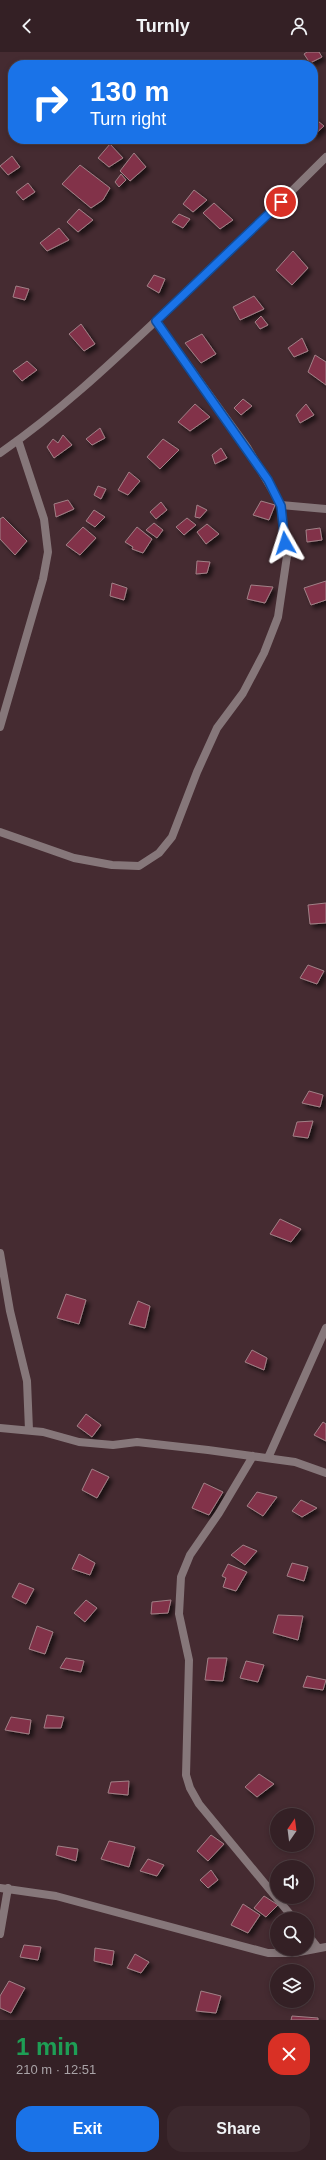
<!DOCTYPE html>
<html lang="en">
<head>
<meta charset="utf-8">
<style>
	:root { --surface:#342025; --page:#3c282d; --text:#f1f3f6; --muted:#a9a3a7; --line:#4e3e42; --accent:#1a73e8 }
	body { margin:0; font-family:Helvetica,sans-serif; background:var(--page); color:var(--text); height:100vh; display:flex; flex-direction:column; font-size:15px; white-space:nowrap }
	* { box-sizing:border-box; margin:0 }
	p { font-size:13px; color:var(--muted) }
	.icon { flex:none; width:22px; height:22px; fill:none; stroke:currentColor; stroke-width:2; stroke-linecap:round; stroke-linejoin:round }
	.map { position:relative; height:1968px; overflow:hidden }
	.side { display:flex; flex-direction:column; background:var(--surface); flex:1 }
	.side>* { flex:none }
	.top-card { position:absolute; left:8px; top:8px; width:310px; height:84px; border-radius:16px; box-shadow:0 2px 6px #0003,0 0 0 1px var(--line); background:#1a73e8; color:#fff; overflow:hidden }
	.needle { width:26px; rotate:14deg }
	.buttons { position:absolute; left:270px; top:1756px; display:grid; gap:8px }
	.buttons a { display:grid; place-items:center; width:44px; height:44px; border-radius:50%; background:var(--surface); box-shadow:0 2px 6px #0003,0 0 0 1px var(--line); font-size:20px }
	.pin { position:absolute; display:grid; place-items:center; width:34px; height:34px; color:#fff; margin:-17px; border:2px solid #fff; border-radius:50%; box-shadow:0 1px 4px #0007 }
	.me { position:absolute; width:44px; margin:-22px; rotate:354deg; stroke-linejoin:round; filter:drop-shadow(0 0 3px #0008) }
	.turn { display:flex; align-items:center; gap:14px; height:84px; padding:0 16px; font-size:18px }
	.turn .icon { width:52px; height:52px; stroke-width:2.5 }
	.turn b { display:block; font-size:28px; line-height:34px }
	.round { display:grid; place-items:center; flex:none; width:42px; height:42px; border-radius:16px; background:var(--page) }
	.summary { display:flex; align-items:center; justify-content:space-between; height:68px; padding:0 16px }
	h1 { font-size:24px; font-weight:800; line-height:30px; color:#1e9e55 }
	.cta { display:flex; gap:8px; margin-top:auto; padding:8px 16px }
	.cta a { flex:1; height:46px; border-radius:16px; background:var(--accent); color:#fff; font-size:16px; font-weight:800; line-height:46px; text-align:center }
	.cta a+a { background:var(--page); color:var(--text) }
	header { display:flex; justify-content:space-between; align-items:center; height:52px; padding:0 16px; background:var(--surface); font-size:18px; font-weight:800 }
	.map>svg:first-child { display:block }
</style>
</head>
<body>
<header><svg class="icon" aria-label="back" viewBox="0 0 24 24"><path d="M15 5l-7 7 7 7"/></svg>Turnly<svg class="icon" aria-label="person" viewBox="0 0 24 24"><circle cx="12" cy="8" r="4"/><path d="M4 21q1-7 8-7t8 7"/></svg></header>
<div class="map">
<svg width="326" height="1968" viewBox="0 0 326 1968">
	<defs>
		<filter id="shadow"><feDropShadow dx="3.5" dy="3.5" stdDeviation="2" flood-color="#0009"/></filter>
	</defs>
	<rect width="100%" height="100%" fill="#452b31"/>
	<path fill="#823048" stroke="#a18187" filter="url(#shadow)" d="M 307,0 L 319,0 L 322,5 L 310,11 L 304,2 Z
		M 313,65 L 324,74 L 313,84 Z
		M 110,92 L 123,106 L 109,115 L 98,106 Z
		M 134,101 L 146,115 L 130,129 L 120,119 Z
		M 12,104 L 20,115 L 8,123 L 0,114 Z
		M 80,113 L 110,136 L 103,148 L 91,156 L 62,132 Z
		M 121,122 L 126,128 L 119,135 L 115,130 Z
		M 28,131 L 35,140 L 23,148 L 16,140 Z
		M 194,138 L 207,148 L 193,160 L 183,152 Z
		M 214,151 L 233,168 L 220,177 L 203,161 Z
		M 79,157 L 93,168 L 78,180 L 67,170 Z
		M 179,162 L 190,167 L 183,176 L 172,170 Z
		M 59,176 L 69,188 L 47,199 L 40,191 Z
		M 293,199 L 308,216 L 292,233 L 276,218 Z
		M 154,223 L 165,227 L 159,241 L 147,234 Z
		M 16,234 L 29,237 L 25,248 L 13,245 Z
		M 254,244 L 264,257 L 240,268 L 233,255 Z
		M 261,264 L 268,273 L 260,277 L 255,270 Z
		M 81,272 L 95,292 L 84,299 L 69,282 Z
		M 202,282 L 216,302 L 201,311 L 185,291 Z
		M 302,286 L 308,299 L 294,305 L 288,296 Z
		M 315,303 L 326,310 L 326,333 L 308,320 Z
		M 27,309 L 37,318 L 22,329 L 13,319 Z
		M 243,347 L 252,354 L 241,363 L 234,356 Z
		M 195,352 L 210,365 L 190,379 L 178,370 Z
		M 306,352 L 314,363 L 300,371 L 296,363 Z
		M 100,376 L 105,386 L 92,393 L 86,387 Z
		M 63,383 L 72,393 L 54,406 L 47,395 L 53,387 L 58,391 Z
		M 163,387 L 179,398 L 160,417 L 147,405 Z
		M 221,396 L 227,406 L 215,412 L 212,403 Z
		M 129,420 L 140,429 L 128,443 L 118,438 Z
		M 98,434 L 106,437 L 101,447 L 94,443 Z
		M 68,448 L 74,457 L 56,465 L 54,452 Z
		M 261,449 L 275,453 L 269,468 L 253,463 Z
		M 161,450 L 167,458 L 156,467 L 150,460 Z
		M 197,453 L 207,458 L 200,466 L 195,465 Z
		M 94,458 L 105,465 L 95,475 L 86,469 Z
		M 3,465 L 27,489 L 15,503 L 0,487 L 0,467 Z
		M 187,466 L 196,473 L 184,483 L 176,475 Z
		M 154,471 L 163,478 L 157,486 L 146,478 Z
		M 207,472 L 219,482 L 206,492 L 197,480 Z
		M 83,475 L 96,486 L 80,503 L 66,493 Z
		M 137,475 L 152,487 L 143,501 L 132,497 L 133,495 L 125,490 Z
		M 320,476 L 322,488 L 307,490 L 306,478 Z
		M 197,509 L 210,510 L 207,521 L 196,522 Z
		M 326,529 L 326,548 L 311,553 L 304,536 Z
		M 112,531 L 127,536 L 124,548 L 110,544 Z
		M 251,533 L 273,535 L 265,551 L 247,547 Z
		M 326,851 L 326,871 L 310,872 L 308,853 Z
		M 308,913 L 324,919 L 317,932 L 300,926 Z
		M 309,1039 L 323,1043 L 320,1055 L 302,1051 Z
		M 313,1069 L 308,1086 L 293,1084 L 297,1070 Z
		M 280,1167 L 301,1177 L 291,1190 L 270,1182 Z
		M 66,1242 L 86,1248 L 79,1272 L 57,1266 Z
		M 138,1249 L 150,1254 L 145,1276 L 129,1272 Z
		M 252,1298 L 267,1306 L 264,1318 L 245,1310 Z
		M 86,1362 L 101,1373 L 92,1385 L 77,1374 Z
		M 323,1370 L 326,1372 L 326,1389 L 314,1383 Z
		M 92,1417 L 109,1425 L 97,1446 L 82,1438 Z
		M 204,1431 L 223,1440 L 209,1463 L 192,1456 Z
		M 257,1440 L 277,1445 L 263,1464 L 247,1454 Z
		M 301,1448 L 317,1456 L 302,1465 L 292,1459 Z
		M 243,1493 L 257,1499 L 245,1513 L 231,1503 Z
		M 79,1502 L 95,1511 L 90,1523 L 72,1517 Z
		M 292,1511 L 308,1515 L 304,1529 L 287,1524 Z
		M 228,1512 L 247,1520 L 236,1539 L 223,1535 L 226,1526 L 222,1524 Z
		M 19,1531 L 34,1537 L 26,1552 L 12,1545 Z
		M 86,1548 L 97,1556 L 85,1570 L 74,1561 Z
		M 171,1548 L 168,1561 L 151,1562 L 152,1550 Z
		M 278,1563 L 303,1564 L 298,1588 L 273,1581 Z
		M 37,1574 L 53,1580 L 45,1602 L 29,1597 Z
		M 66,1606 L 84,1609 L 81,1620 L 60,1616 Z
		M 208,1606 L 227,1606 L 223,1629 L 205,1628 Z
		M 246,1609 L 264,1613 L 258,1630 L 240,1626 Z
		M 307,1624 L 326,1628 L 323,1638 L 303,1635 Z
		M 47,1663 L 64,1665 L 61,1676 L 44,1676 Z
		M 11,1665 L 31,1668 L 29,1682 L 5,1678 Z
		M 259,1722 L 274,1732 L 257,1745 L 245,1735 Z
		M 129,1729 L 128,1743 L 108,1741 L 111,1730 Z
		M 211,1783 L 224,1792 L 208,1809 L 197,1799 Z
		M 109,1789 L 135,1795 L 129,1815 L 101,1807 Z
		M 58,1794 L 78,1797 L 76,1809 L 56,1803 Z
		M 148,1807 L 164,1813 L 157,1824 L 140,1819 Z
		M 211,1818 L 218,1828 L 208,1836 L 200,1828 Z
		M 264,1844 L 278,1853 L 266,1865 L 254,1856 Z
		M 243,1852 L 260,1863 L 248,1881 L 231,1873 Z
		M 24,1893 L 41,1895 L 38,1908 L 20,1905 Z
		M 95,1896 L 114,1899 L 112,1913 L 94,1909 Z
		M 135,1902 L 149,1910 L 141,1921 L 127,1916 Z
		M 9,1929 L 25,1936 L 11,1961 L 0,1956 L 0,1944 Z
		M 201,1939 L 221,1944 L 216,1961 L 196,1959 Z
		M 292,1964 L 318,1966 L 318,1968 L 291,1968 Z"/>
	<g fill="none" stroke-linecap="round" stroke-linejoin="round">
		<path stroke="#86777a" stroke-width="8" d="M 0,401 C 58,361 109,313 160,265 C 216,213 271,160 326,105
			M 281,453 L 326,457
			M 0,675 L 43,527 L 48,500 L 44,467 L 18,388
			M 0,780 L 74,806 L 112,813 L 139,814 L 159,801 L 172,785 L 197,720 L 217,676 L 243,641 L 264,601 L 278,565 L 287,504 L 281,453 L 247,395 L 156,269
			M 0,1201 L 10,1259 L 27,1329 L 29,1378
			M 0,1376 L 43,1380 L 79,1390 L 113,1393 L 137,1390 L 208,1398 L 295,1410 L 326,1421
			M 253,1404 L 219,1461 L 190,1503 L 181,1525 L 179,1562 L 189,1608 L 186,1723 L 190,1736 L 199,1752 L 294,1867
			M 268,1406 L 326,1276
			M 0,1836 L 56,1844 L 268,1901 L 294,1901 L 326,1895
			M 0,1882 L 8,1836
			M 307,1882 L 318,1896"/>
	</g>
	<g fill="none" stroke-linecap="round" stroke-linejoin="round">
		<g stroke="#114b97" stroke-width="10">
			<path id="route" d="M 281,150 L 156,269 L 268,428 L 281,454 L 285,491"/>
		</g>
		<use href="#route" stroke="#1a73e8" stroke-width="7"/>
	</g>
</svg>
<div class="buttons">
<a><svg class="needle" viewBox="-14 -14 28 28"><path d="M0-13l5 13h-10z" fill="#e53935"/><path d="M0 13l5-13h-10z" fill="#a9a3a7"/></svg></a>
<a><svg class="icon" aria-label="sound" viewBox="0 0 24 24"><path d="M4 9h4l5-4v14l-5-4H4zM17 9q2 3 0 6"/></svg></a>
<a><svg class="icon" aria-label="search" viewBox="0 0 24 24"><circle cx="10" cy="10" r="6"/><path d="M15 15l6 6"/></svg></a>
<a><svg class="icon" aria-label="layers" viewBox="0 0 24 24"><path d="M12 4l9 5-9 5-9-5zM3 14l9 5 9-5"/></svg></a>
</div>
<div class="pin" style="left:281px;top:150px;background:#d93025"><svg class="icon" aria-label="arrive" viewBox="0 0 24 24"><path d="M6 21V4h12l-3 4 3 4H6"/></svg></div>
<svg class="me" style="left:285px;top:491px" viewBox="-20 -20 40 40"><path d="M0-17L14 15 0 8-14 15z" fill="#1a73e8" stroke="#fff" stroke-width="4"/></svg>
<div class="top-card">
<div class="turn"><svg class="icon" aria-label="right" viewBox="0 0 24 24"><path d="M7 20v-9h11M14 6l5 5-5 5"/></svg><div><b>130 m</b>Turn right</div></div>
</div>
</div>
<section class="side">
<div class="summary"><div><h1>1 min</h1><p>210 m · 12:51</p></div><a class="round" style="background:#d93025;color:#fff"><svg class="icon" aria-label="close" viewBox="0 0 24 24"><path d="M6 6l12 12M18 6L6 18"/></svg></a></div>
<div class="cta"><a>Exit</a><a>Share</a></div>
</section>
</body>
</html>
